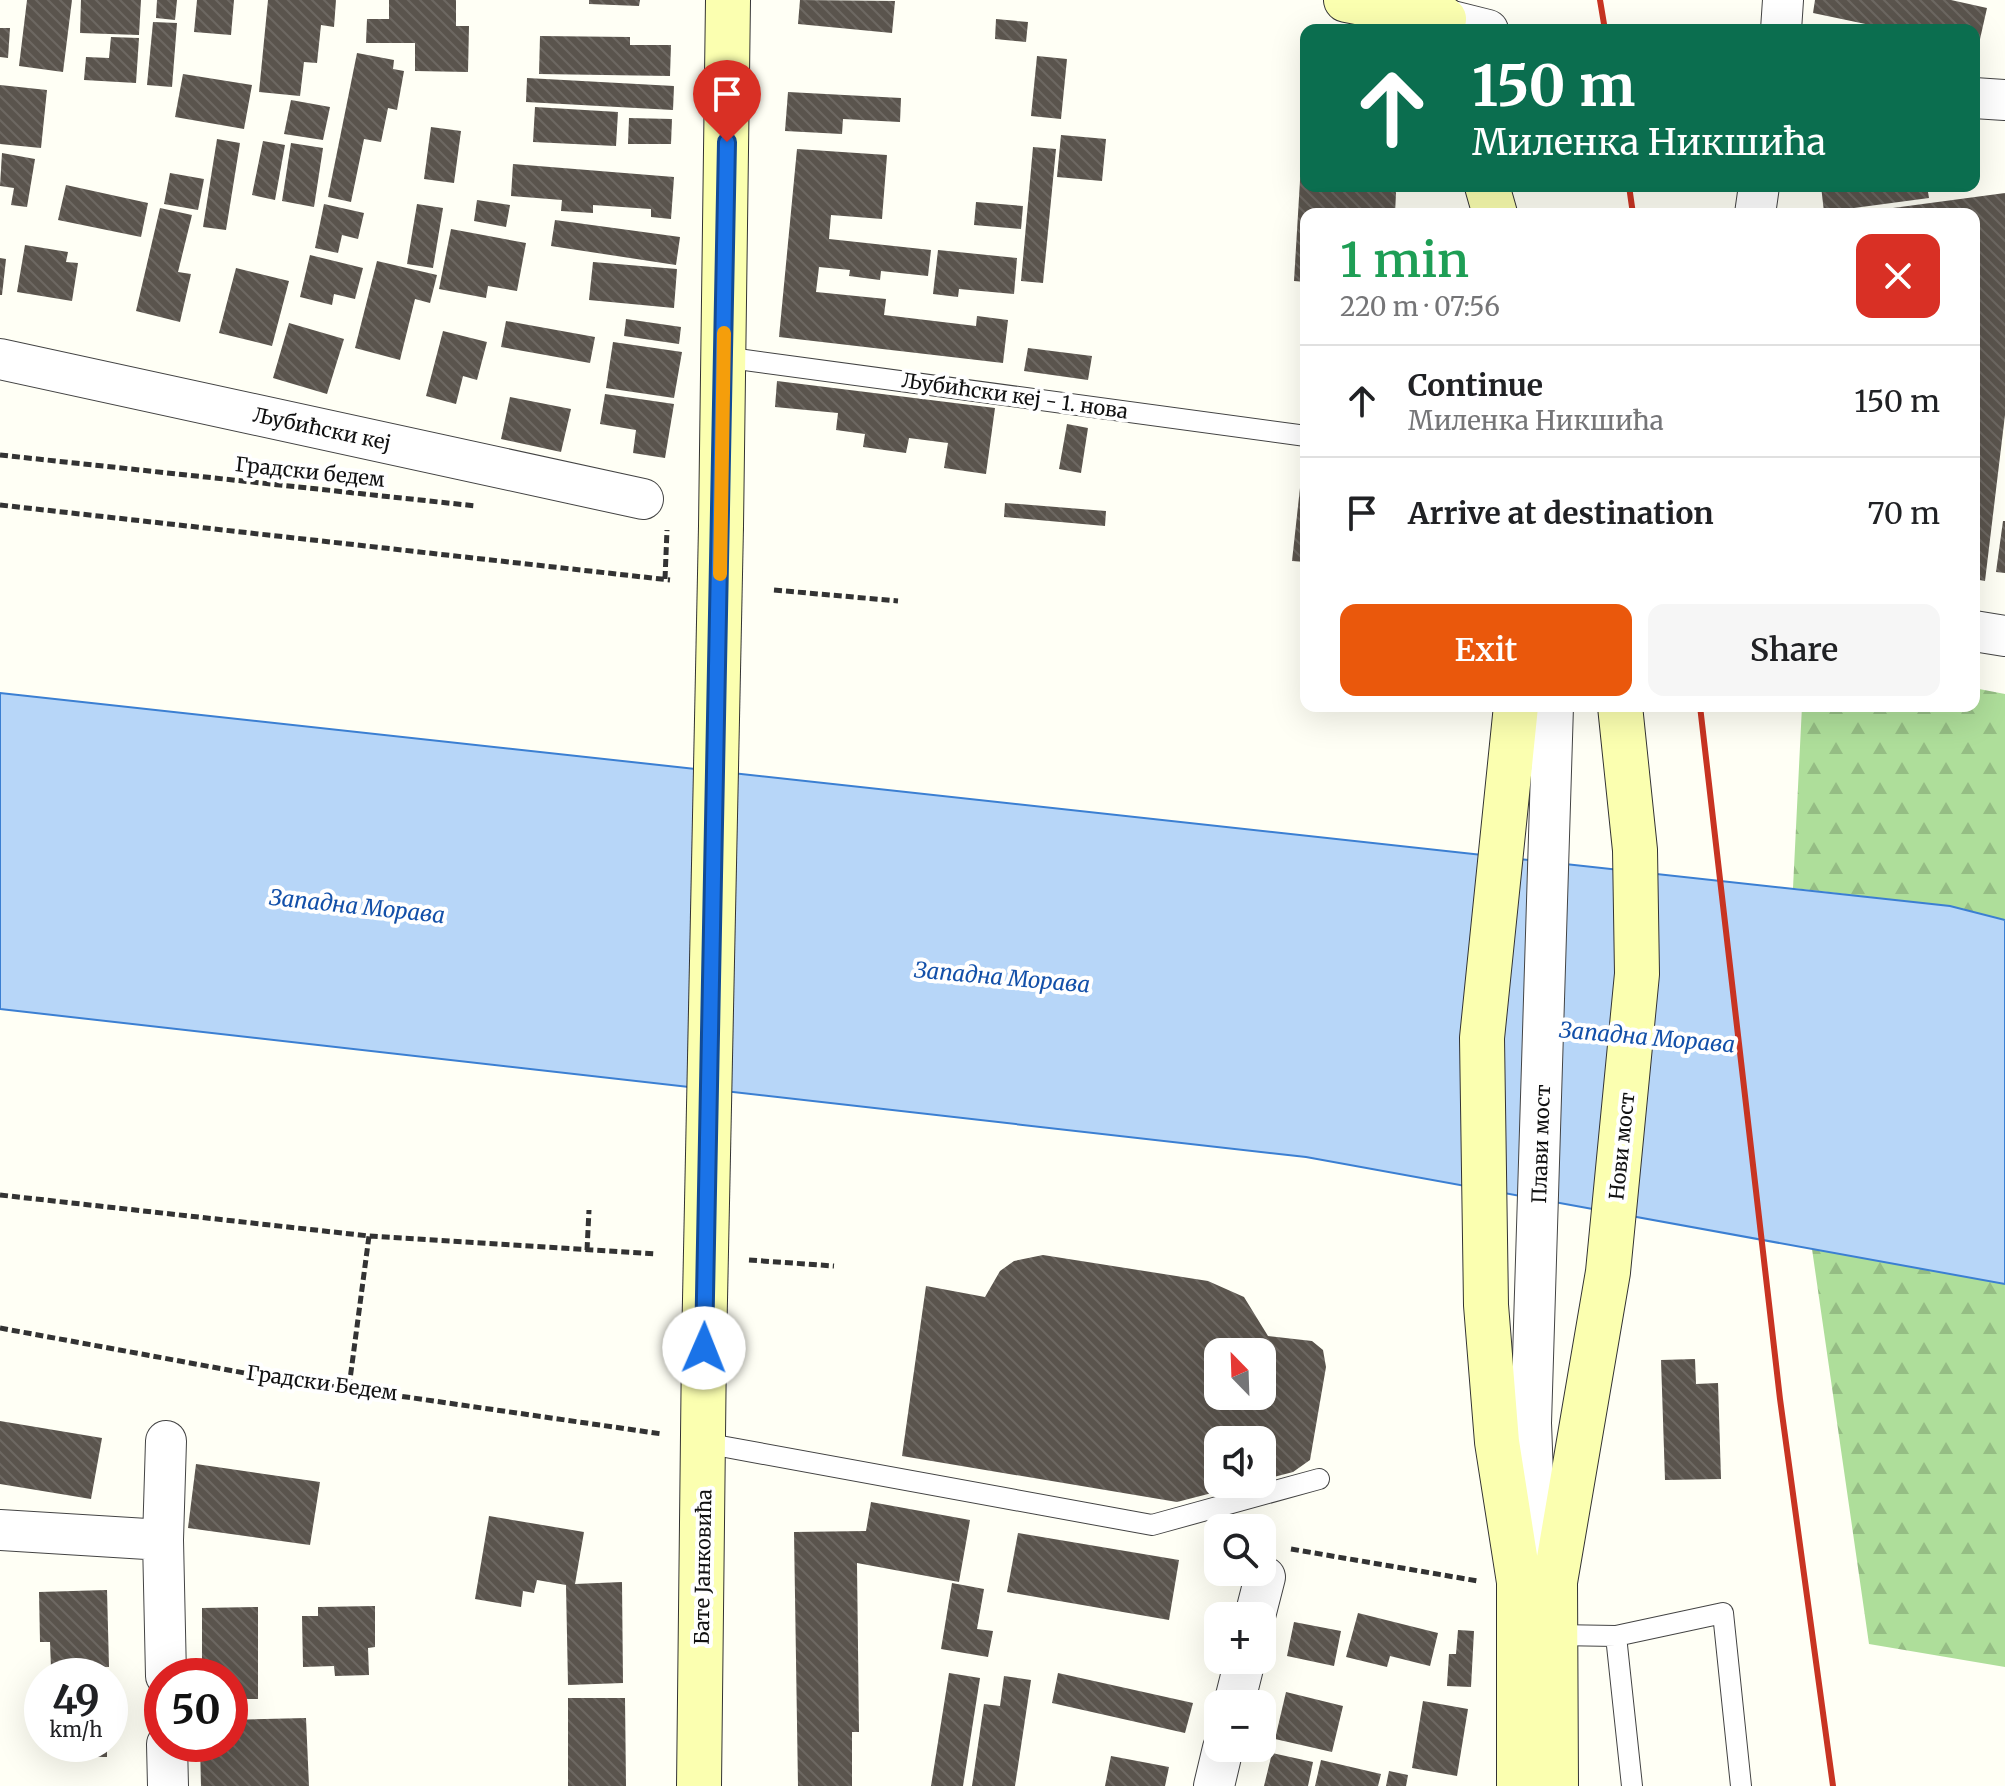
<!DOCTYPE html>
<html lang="en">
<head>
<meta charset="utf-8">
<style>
	:root { --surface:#fff; --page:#f6f6f6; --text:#202124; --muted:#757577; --line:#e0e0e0; --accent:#ea580c }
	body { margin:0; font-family:Merriweather,serif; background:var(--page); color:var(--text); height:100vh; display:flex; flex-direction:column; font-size:30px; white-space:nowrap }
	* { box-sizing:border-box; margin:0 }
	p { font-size:26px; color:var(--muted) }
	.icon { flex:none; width:44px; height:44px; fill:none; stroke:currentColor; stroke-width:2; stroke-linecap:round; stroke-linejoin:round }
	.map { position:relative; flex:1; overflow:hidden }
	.side { position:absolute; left:1300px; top:208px; width:680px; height:504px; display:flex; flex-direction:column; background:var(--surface); border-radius:16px; box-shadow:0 8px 32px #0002 }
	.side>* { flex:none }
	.top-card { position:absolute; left:1300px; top:24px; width:680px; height:168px; border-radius:16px; box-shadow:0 8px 32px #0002; background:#0b6e4f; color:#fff; overflow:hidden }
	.needle { width:52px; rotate:337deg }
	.tools { position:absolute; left:1204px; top:1338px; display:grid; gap:16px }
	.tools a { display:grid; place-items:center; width:72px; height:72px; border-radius:16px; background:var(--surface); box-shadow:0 8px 32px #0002; font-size:40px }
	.speed { position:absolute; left:24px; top:1658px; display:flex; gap:16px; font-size:40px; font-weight:700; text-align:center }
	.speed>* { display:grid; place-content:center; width:104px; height:104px; border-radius:50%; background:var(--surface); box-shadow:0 8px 32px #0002; line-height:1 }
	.speed small { font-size:20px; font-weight:400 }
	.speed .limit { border:12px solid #d22; background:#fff; color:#111 }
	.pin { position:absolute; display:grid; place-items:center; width:68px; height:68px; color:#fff; margin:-82px -34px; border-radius:50% 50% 50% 0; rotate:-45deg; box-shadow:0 0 8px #0007 }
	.pin .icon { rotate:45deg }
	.me { position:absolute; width:88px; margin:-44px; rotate:1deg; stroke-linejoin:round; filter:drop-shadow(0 0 6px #0008) }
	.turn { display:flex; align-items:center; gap:28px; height:168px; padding:0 40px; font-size:36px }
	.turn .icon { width:104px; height:104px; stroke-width:2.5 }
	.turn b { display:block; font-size:56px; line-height:68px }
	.round { display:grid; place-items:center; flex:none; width:84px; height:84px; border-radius:16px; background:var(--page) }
	.headline { display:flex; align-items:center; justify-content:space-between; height:136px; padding:0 40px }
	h1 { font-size:48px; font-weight:600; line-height:60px; color:#1e9e55 }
	.action { display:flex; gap:16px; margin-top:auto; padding:16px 40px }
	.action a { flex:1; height:92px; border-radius:16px; background:var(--accent); color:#fff; font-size:32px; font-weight:600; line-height:92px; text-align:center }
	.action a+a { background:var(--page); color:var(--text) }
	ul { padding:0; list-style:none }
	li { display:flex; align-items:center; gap:24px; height:112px; padding:0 40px; border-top:2px solid var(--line) }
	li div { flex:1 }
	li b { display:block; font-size:30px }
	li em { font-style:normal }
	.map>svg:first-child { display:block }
</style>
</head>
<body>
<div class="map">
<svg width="2005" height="1786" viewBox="0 0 2005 1786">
	<defs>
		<pattern id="forest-firs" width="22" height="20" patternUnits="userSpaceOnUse" patternTransform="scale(2)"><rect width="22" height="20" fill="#aede9a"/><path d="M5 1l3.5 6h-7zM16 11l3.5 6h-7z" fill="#95bd84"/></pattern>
		<pattern id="building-back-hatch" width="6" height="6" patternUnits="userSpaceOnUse" patternTransform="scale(2)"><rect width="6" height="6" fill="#5a544d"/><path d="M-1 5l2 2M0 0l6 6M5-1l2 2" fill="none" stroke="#6d6862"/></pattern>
	</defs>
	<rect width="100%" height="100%" fill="#fffff5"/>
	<path fill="url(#forest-firs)" d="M 1974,688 L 2005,694 L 2005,920 L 1950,906 L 1793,888 L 1802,706 L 1974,706 Z
		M 1812,1249 L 2005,1284 L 2005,1667 L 1869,1644 Z"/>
	<path fill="#b7d6f8" stroke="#3b7fd2" stroke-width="2" d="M 0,693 L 1950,906 L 2005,920 L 2005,1284 L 1306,1157 L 0,1009 Z"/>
	<path fill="url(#building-back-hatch)" fill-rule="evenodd" d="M 27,0 L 72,0 L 63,72 L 19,66 Z
		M 81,0 L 141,0 L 139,35 L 80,33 Z
		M 157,0 L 177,0 L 175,20 L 156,18 Z
		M 197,0 L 234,0 L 231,35 L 194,32 Z
		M 268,0 L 336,0 L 334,27 L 321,25 L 317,63 L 304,62 L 300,96 L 259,92 Z
		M 389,0 L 456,0 L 456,26 L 469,26 L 468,72 L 415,71 L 415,43 L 366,43 L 367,19 L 389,19 Z
		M 589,0 L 640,0 L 639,6 L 589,4 Z
		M 800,0 L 895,1 L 892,33 L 798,24 Z
		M 1815,0 L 1951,0 L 1987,8 L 1978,48 L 1974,47 L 1974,30 L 1894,30 L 1813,13 Z
		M 996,19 L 1028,22 L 1026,42 L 995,39 Z
		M 153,22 L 177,23 L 172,87 L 147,85 Z
		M 0,28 L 10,28 L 8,58 L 0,57 Z
		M 540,36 L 630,37 L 630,45 L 671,45 L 670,76 L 539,74 Z
		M 111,37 L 139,38 L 136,83 L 84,80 L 86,57 L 109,58 Z
		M 357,53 L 394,60 L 393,69 L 404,71 L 397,110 L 388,108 L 381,142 L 364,139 L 351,202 L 328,197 Z
		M 1037,56 L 1067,59 L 1061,119 L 1031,116 Z
		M 183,74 L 252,85 L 244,129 L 175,117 Z
		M 527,78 L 674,86 L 673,110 L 526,102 Z
		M 0,85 L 47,90 L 41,148 L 0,144 Z
		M 788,92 L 901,98 L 900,122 L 843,119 L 842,134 L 785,131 Z
		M 291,100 L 330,107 L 323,140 L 284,134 Z
		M 535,107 L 618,112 L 616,146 L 533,142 Z
		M 1304,114 L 1306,186 L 1394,186 L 1396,193 L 1395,214 L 1306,214 L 1306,282 L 1294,281 Z
		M 629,118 L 672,119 L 671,144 L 628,144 Z
		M 431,127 L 461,131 L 454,183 L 424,179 Z
		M 1061,135 L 1106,139 L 1102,181 L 1057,177 Z
		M 217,139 L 240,143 L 226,230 L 203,227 Z
		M 263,141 L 285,145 L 275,200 L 252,195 Z
		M 291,143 L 323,148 L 314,207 L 282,201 Z
		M 1033,147 L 1056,149 L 1043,283 L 1021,281 Z
		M 797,149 L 887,155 L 882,219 L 831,215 L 829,239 L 931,250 L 928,276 L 881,271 L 880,280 L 849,276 L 850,270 L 819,267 L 816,292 L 886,299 L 884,315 L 976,326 L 977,316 L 1008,320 L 1003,363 L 779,337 Z
		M 2,153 L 35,159 L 27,207 L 11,205 L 14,188 L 0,186 Z
		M 513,164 L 674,177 L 671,219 L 651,217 L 651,209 L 593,205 L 593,213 L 561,211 L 562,200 L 511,196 Z
		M 170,173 L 204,179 L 198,210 L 164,204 Z
		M 66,185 L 148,203 L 141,237 L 58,220 Z
		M 1821,186 L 1927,186 L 1929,198 L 1824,212 Z
		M 2005,193 L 2005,415 L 1985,581 L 1974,579 L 1974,214 L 1863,212 Z
		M 477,200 L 510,205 L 506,227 L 474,221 Z
		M 976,202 L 1023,206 L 1021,229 L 974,225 Z
		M 324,204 L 364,213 L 358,239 L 342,235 L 338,253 L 315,248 Z
		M 417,204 L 443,208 L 433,268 L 407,264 Z
		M 160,208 L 192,215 L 178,272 L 191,274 L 180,322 L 136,311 Z
		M 555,220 L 680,237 L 676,265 L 551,246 Z
		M 451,229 L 526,243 L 517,291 L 488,286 L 486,298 L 439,289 Z
		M 25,245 L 68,252 L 66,262 L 78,263 L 72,301 L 17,292 Z
		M 938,250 L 1017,258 L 1014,294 L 959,289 L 958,297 L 933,294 Z
		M 310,255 L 363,268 L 355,299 L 334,294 L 332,305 L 300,297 Z
		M 0,258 L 6,259 L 2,295 L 0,295 Z
		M 377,261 L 437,275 L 430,303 L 415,299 L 400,360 L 355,348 Z
		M 593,262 L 677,269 L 674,308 L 589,300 Z
		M 236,268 L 289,281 L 272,346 L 219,333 Z
		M 626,319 L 681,327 L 679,344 L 624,336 Z
		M 506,321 L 595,337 L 590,363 L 501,347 Z
		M 289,323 L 344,339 L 327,394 L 273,378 Z
		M 443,331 L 487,342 L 477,380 L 463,376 L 456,404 L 426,396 Z
		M 613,342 L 682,352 L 674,398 L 606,388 Z
		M 1028,348 L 1092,356 L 1088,380 L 1024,371 Z
		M 777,381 L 995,408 L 986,474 L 944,468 L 948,443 L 909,438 L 906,453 L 863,447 L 865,434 L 836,430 L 838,413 L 775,407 Z
		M 605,394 L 674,404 L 665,458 L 633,453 L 636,430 L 600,424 Z
		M 510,397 L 571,409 L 561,452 L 501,439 Z
		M 1067,424 L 1088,428 L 1081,473 L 1059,469 Z
		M 1300,488 L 1306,488 L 1306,562 L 1292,561 Z
		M 1005,503 L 1106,511 L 1105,526 L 1004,517 Z
		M 2003,521 L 2005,521 L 2005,573 L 1996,572 Z
		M 1043,1255 L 1208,1281 L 1244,1297 L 1268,1336 L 1312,1341 L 1323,1350 L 1326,1367 L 1310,1460 L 1293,1472 L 1262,1480 L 1262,1440 L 1218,1440 L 1218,1484 L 1243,1485 L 1177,1502 L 902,1456 L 926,1286 L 985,1297 L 1000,1271 L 1014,1261 ZM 1218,1352 L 1262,1352 L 1262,1396 L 1218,1396 Z
		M 1695,1359 L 1696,1384 L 1718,1383 L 1721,1479 L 1665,1480 L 1661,1360 Z
		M 0,1421 L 102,1438 L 91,1499 L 0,1484 Z
		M 196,1464 L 320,1482 L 310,1545 L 188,1528 Z
		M 871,1502 L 970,1520 L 959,1582 L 857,1563 L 859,1732 L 852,1732 L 852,1786 L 798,1786 L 794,1532 L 866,1531 Z
		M 489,1516 L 584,1532 L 575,1584 L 622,1582 L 623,1683 L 568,1685 L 566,1585 L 537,1580 L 534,1593 L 523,1591 L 521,1607 L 475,1599 Z
		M 1018,1533 L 1179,1560 L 1169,1620 L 1007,1592 Z
		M 952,1583 L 984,1589 L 977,1629 L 993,1631 L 988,1657 L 941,1649 Z
		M 107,1590 L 109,1667 L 51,1668 L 50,1642 L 40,1642 L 39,1592 Z
		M 375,1606 L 375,1647 L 368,1648 L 369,1675 L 335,1676 L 334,1666 L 303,1667 L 302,1616 L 318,1616 L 318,1607 Z
		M 258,1607 L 258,1699 L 230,1699 L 230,1676 L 202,1676 L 202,1608 Z
		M 1358,1613 L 1438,1633 L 1430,1666 L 1390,1656 L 1387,1667 L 1346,1657 Z
		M 1294,1622 L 1341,1631 L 1334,1666 L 1287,1656 Z
		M 1458,1630 L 1474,1631 L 1471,1687 L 1447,1686 L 1449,1654 L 1456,1654 Z
		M 949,1673 L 980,1678 L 963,1786 L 931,1786 Z
		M 1058,1673 L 1193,1703 L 1185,1733 L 1052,1703 Z
		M 1004,1676 L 1031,1680 L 1015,1786 L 972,1786 L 984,1704 L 1000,1706 Z
		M 1286,1692 L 1343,1706 L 1332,1752 L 1275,1739 Z
		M 38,1698 L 42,1698 L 42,1739 L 37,1739 Z
		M 568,1698 L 625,1698 L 626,1786 L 568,1786 Z
		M 1423,1701 L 1468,1709 L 1457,1776 L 1412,1768 Z
		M 306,1718 L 309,1786 L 201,1786 L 200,1744 L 230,1744 L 230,1720 Z
		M 55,1744 L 107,1744 L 107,1757 L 55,1757 Z
		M 1272,1753 L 1313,1762 L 1308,1786 L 1264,1786 Z
		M 1111,1756 L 1169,1767 L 1165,1786 L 1105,1786 Z
		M 1321,1760 L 1381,1774 L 1378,1786 L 1315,1786 Z
		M 1389,1771 L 1408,1775 L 1406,1786 L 1386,1786 Z"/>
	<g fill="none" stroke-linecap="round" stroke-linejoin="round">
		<g stroke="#444" stroke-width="22">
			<path id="lane" d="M 723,357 L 1306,436
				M 704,1443 L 1152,1525 L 1319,1479
				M 1556,1635 L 1616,1636 L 1723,1613 L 1741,1786
				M 1616,1636 L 1632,1786"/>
		</g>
		<g stroke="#444" stroke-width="42">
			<path id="street" d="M 1444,19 L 1488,30
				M 1781,30 L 1783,0
				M 1974,98 L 2005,100
				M 1755,214 L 1759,186
				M 0,359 L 643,499
				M 1974,631 L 2005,636
				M 0,1530 L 163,1540
				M 1537,1582 L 1531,1423 L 1553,706
				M 1255,1616 L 1265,1577
				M 166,1676 L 163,1540 L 166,1441
				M 1234,1704 L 1245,1660
				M 167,1744 L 168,1786
				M 1214,1786 L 1223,1748"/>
		</g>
		<g stroke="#333" stroke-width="46">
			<path id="secondary" d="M 1346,0 L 1444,19
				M 1487,186 L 1495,214
				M 721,526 L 728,0
				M 1516,706 L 1482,1038 L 1486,1305 L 1497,1442 L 1519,1582 L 1519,1786
				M 699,1786 L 704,1348
				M 1556,1786 L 1555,1582 L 1608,1272 L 1637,974 L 1635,850 L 1620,706"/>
		</g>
		<path stroke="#333" stroke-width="5" stroke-dasharray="8 4" stroke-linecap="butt" d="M 0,455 L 476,506
			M 0,505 L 670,580
			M 665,579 L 667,530
			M 774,590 L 898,601
			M 0,1195 L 369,1236 L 657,1254
			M 587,1250 L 589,1210
			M 749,1260 L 834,1266
			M 0,1328 L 261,1376 L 662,1434
			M 349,1387 L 369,1236
			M 1291,1549 L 1478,1581"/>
		<use href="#lane" stroke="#fff" stroke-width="20"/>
		<use href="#street" stroke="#fff" stroke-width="40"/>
		<use href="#secondary" stroke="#fbffb0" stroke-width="44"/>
		<path stroke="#c83422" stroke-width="6" d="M 1600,0 L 1605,30
			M 1629,186 L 1633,214
			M 1700,706 L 1780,1399 L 1833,1786"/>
		<g stroke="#333" stroke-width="46" stroke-linecap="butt">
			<path id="secondary-bridge" d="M 704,1348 L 721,526"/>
		</g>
		<use href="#secondary-bridge" stroke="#fbffb0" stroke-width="44"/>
	</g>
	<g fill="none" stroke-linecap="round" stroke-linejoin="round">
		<g stroke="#114b97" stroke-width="20">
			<path id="route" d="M 704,1348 L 727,142"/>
		</g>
		<use href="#route" stroke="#1a73e8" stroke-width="14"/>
		<path stroke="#f59e0b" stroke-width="14" d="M 720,574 L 724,333"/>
	</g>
	<g text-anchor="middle" stroke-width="8" stroke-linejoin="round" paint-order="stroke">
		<g font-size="20" fill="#111" stroke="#fff">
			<text transform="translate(1015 396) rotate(8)" y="7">Љубићски кеј - 1. нова</text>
			<text transform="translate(322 429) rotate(12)" y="7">Љубићски кеј</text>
			<text transform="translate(310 472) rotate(6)" y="7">Градски бедем</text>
			<text transform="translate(1541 1144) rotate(-88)" y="7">Плави мост</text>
			<text transform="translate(1622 1146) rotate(-84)" y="7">Нови мост</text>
			<text transform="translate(322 1383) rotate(8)" y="7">Градски Бедем</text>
			<text transform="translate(703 1567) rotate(-89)" y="7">Бате Јанковића</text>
		</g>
		<g font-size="22" font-style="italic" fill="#1350a9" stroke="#fff">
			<text transform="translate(357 906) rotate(6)" y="8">Западна Морава</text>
			<text transform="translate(1002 977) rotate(5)" y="8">Западна Морава</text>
			<text transform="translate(1647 1037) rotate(5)" y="8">Западна Морава</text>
		</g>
	</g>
</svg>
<div class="tools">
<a><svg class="needle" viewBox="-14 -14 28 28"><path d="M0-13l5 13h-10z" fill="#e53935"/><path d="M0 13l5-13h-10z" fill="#757577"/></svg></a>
<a><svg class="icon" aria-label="sound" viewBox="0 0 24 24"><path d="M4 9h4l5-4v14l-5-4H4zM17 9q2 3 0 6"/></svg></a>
<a><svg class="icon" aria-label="search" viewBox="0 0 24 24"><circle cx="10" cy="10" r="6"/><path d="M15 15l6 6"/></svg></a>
<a>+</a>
<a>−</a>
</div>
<div class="speed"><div>49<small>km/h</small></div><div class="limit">50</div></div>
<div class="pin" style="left:727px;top:142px;background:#d93025"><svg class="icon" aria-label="arrive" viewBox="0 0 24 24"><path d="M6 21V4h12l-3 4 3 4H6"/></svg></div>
<svg class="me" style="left:704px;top:1348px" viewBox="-20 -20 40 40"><circle r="19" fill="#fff"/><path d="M0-13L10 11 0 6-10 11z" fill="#1a73e8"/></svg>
<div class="top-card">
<div class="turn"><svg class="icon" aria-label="ahead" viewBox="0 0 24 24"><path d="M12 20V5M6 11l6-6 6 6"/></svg><div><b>150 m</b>Миленка Никшића</div></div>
</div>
<section class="side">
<div class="headline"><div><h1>1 min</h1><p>220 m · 07:56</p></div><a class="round" style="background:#d93025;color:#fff"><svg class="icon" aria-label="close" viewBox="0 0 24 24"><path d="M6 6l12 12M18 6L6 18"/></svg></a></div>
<ul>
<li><svg class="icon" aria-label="ahead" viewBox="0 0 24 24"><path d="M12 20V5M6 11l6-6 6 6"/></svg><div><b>Continue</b><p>Миленка Никшића</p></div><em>150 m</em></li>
<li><svg class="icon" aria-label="arrive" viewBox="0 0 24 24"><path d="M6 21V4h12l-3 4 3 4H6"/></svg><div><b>Arrive at destination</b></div><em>70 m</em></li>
</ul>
<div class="action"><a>Exit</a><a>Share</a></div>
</section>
</div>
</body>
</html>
